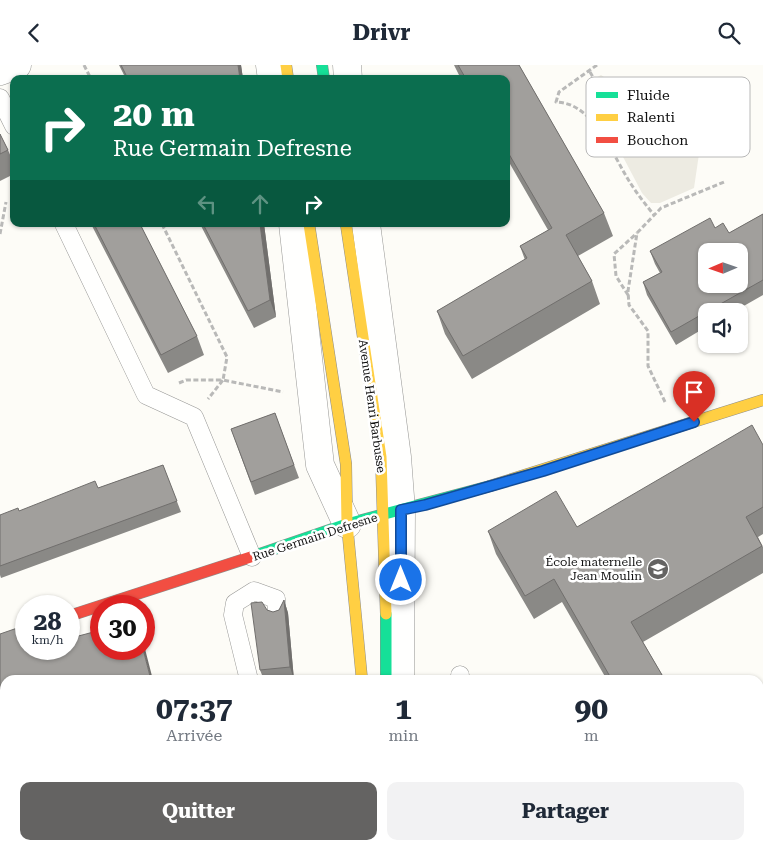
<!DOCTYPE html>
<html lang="fr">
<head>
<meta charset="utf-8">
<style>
	:root { --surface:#fff; --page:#f2f2f3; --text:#1f2937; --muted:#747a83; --accent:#646362 }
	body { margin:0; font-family:"Roboto Serif",serif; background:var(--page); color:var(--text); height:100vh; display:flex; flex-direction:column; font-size:19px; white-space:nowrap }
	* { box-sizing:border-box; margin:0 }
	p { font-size:16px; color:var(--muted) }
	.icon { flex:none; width:28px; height:28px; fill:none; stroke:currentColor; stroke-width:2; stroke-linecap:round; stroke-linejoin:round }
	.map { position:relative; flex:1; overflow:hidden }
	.side { position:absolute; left:0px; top:610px; width:764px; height:175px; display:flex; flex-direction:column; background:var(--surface); border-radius:15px 15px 0 0; box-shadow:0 1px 4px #0004 }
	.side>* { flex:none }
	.hud { position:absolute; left:10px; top:10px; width:500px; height:152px; border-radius:10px; box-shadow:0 1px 4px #0004; background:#0b6e4f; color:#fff; overflow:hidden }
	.needle { width:32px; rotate:268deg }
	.tools { position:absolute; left:698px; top:178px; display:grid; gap:10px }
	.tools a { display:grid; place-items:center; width:50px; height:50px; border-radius:10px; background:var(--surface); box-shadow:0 1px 4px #0004; font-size:25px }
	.speed { position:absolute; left:15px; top:530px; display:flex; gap:10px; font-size:25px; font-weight:700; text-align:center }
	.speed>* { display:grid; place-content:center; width:65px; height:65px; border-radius:50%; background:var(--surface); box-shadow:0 1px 4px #0004; line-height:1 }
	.speed small { font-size:12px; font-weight:400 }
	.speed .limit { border:8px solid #d22; background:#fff; color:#111 }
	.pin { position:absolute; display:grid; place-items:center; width:42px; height:42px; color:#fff; margin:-51px -21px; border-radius:50% 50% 50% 0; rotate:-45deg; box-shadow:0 0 5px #0007 }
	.pin .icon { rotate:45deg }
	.me { position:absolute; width:55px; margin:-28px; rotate:0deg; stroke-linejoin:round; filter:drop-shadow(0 0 4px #0008) }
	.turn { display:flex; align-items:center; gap:18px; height:105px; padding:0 20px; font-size:22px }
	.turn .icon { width:65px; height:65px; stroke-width:2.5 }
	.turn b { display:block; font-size:35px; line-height:42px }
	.lanes { display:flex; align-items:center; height:48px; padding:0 20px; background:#0003; justify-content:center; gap:25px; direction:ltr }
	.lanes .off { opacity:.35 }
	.eta { display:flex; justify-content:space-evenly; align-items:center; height:85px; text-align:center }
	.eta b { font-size:30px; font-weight:700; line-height:35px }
	.action { display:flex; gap:10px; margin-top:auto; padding:10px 20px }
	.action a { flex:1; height:58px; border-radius:10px; background:var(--accent); color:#fff; font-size:20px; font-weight:700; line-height:58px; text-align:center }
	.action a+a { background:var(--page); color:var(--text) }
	header { display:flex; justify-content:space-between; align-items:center; height:65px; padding:0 20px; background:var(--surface); font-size:22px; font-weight:700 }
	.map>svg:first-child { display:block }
</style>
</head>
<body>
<header><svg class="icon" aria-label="back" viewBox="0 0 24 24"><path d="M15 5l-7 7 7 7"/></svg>Drivr<svg class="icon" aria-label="search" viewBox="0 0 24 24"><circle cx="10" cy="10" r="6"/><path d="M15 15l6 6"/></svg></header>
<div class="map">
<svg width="763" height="785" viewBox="0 0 763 785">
	<rect width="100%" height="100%" fill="#fdfcf7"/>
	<path fill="#edebe2" d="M 601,10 L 642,38 L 678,52 L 699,56 L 707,52 L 710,61 L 703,63 L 702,73 L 696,74 L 695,87 L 699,89 L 694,123 L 660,138 L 651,138 L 642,128 L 621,88 L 629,79 L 631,71 L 628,58 L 622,49 L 588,17 Z"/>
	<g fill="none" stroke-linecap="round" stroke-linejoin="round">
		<g stroke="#979795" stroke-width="19">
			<path id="lane" d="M 0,33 L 14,61
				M 64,159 L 146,330 L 194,352 L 252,492
				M 460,610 L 460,615
				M 249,615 L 233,550 L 235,538 L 254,526 L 276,534 L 277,549
				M 312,780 L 326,785"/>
		</g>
		<g stroke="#979795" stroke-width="29">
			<path id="street" d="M 270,0 L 272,14
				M 347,0 L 348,14
				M 0,6 L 17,0
				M 293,159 L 320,400 L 347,459
				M 366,159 L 397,392 L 401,445 L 400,615
				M 411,780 L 412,785"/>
		</g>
		<g stroke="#8e8d8b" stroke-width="12">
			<path id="fast" d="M 322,0 L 324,14
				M 257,490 L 347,459 L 490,421
				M 386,549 L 386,615"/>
		</g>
		<g stroke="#8e8d8b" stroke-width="12">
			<path id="slow" d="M 286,0 L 288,14
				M 309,159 L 346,399 L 347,459 L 362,615
				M 346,159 L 381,392 L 386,549
				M 490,421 L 763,335"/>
		</g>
		<g stroke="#8e8d8b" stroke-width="12">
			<path id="jam" d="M 69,551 L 257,490
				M 389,780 L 390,785"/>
		</g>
		<path stroke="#b9b9b8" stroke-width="3" stroke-dasharray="5 2.5" stroke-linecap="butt" d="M 84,0 L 91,14
			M 597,0 L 559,27 L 556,37 C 595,38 613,92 631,119 C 638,130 646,140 654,150
			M 590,7 L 594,14
			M 708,56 L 741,44
			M 162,159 L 227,292 L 223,315 L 283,327
			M 0,169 L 6,137
			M 628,230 L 616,211 L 614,189 L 637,168
			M 179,318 L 186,315 L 223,315 L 208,334
			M 665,337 L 648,301 L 648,266 L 629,240 L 628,226 L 637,168 L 661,143 L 724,117
			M 0,749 L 5,759
			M 15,780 L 18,785"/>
		<use href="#lane" stroke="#fffffe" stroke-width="18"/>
		<use href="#street" stroke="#fffffe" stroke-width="28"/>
		<use href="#fast" stroke="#16e098" stroke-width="11"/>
		<use href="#slow" stroke="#ffcf43" stroke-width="11"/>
		<use href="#jam" stroke="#f24e42" stroke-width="11"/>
	</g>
	<path fill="#8a8986" d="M 119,0 L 241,0 L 243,14 L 126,14 Z
		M 454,0 L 519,0 L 604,148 L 613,171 L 578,191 L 592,216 L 600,239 L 472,314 L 445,269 L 437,246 L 525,195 L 520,181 L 548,165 L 506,92 L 506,14 L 461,14 Z
		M 0,69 L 8,85 L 14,99 L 14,109 L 0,116 Z
		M 763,149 L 763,230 L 735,246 L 706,246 L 706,262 L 676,280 L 647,230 L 643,217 L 660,208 L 655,199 L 650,186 L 715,163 L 729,168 Z
		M 91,159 L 140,159 L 197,271 L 204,290 L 168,308 Z
		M 200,159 L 264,159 L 276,252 L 254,263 Z
		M 275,348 L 299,413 L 255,430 L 231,364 Z
		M 763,380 L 763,469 L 758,472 L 763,482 L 763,508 L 643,577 L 665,615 L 607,615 L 562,537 L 534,554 L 496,489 L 488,466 L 577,462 Z
		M 163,400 L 181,447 L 1,513 L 0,510 L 0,450 L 19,446 L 98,423 Z
		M 284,535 L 288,548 L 294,615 L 264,615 L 260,605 L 267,545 L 273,547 L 279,545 Z
		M 20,780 L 127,780 L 127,781 L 110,785 L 21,785 Z
		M 513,780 L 759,780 L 763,785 L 513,785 L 511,782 Z"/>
	<path fill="#716f6d" d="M 238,0 L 241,0 L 243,14 L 240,14 Z
		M 260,159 L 264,159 L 276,252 L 270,235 Z
		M 284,535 L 288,548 L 294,615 L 290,602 Z
		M 69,557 L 73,568 L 79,593 L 71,573 L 69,561 Z
		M 144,580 L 153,615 L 151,615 L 143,584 L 144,584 Z"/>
	<path fill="#a19f9c" stroke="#716f6d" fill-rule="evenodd" d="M 121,0 L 238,0 L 240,14 L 128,14 Z
		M 458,0 L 519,0 L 604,148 L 566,170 L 592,216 L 463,291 L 437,246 L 527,193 L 520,181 L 552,163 L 506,84 L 506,14 L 466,14 Z
		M 0,69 L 8,85 L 0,89 Z
		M 763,149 L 763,215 L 708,246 L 706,246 L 706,247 L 671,267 L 643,217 L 662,207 L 650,186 L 710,153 L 715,163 L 723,158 L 729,168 ZM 706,186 L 739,186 L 739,219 L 706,219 Z
		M 94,159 L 140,159 L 197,271 L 161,290 Z
		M 203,159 L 260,159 L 270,235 L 248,246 Z
		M 275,348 L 294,400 L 251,417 L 231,364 Z
		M 752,360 L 763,380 L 763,442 L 746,452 L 762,481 L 631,557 L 665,615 L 612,615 L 554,514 L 525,531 L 488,466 L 556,426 L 577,462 Z
		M 163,400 L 177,436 L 0,501 L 0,450 L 18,443 L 19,446 L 95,416 L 98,423 Z
		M 284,535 L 290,602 L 260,605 L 251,538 L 262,537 L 267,545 L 273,547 L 279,545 Z
		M 26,560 L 26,584 L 69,584 L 69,561 L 71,573 L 101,565 L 101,584 L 143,584 L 151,615 L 5,615 L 5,724 L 0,705 L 0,569 Z
		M 759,778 L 763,785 L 637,785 L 635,780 L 759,780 Z
		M 20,780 L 41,780 L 21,785 Z
		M 513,780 L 600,780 L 591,785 L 513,785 L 511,782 Z"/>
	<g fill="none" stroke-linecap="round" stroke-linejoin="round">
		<g stroke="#114b97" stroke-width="12">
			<path id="route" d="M 401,515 L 401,445 L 425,440 L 543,406 L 694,357"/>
		</g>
		<use href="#route" stroke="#1a73e8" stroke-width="9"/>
	</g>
	<defs>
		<g id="school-disc" transform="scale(1.125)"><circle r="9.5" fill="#646362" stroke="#fff"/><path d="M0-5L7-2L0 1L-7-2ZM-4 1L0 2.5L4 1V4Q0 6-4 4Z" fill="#fff"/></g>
	</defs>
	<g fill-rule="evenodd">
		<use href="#school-disc" x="658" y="504"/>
	</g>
	<g text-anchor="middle" stroke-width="5" stroke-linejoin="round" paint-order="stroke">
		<g font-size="12" fill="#111" stroke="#fff">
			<text transform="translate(372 341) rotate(82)" y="4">Avenue Henri Barbusse</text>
			<text transform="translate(315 472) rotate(-18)" y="4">Rue Germain Defresne</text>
		</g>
		<g font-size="12" fill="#111" stroke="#fff" text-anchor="end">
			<text x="642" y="501">École maternelle<tspan x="642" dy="14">Jean Moulin</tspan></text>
		</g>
	</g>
	<rect x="586" y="12" width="164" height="80" rx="8" fill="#fff" stroke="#b8b8b8" stroke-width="1"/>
	<rect x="596" y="27" width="22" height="6" fill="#16e098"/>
	<rect x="596" y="49" width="22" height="7" fill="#ffcf43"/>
	<rect x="596" y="72" width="22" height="6" fill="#f24e42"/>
	<g font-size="14" fill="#111">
		<text x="627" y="35">Fluide</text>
		<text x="627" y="57">Ralenti</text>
		<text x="627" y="80">Bouchon</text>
	</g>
</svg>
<div class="tools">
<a><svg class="needle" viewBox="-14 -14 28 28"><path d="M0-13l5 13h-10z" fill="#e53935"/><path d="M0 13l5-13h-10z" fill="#747a83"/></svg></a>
<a><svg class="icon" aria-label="sound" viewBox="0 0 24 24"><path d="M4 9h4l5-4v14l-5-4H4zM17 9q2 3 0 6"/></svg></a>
</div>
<div class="speed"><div>28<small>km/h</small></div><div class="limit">30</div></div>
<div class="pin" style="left:694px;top:357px;background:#d93025"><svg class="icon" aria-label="arrive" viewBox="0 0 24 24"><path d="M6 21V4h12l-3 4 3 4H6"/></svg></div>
<svg class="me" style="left:401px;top:515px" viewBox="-20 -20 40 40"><circle r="17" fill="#1a73e8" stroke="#fff" stroke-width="3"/><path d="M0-11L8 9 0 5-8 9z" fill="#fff"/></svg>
<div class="hud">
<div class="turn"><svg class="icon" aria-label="right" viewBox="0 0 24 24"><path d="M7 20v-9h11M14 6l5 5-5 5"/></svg><div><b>20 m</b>Rue Germain Defresne</div></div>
<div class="lanes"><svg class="icon off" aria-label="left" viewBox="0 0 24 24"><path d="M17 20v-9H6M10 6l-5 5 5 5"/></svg><svg class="icon off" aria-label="ahead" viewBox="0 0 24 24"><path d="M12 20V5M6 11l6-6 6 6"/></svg><svg class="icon" aria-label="right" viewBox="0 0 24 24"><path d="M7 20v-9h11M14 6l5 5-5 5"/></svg></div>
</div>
<section class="side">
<div class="eta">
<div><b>07:37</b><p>Arrivée</p></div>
<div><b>1</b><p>min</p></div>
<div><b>90</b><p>m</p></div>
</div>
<div class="action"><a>Quitter</a><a>Partager</a></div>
</section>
</div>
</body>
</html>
